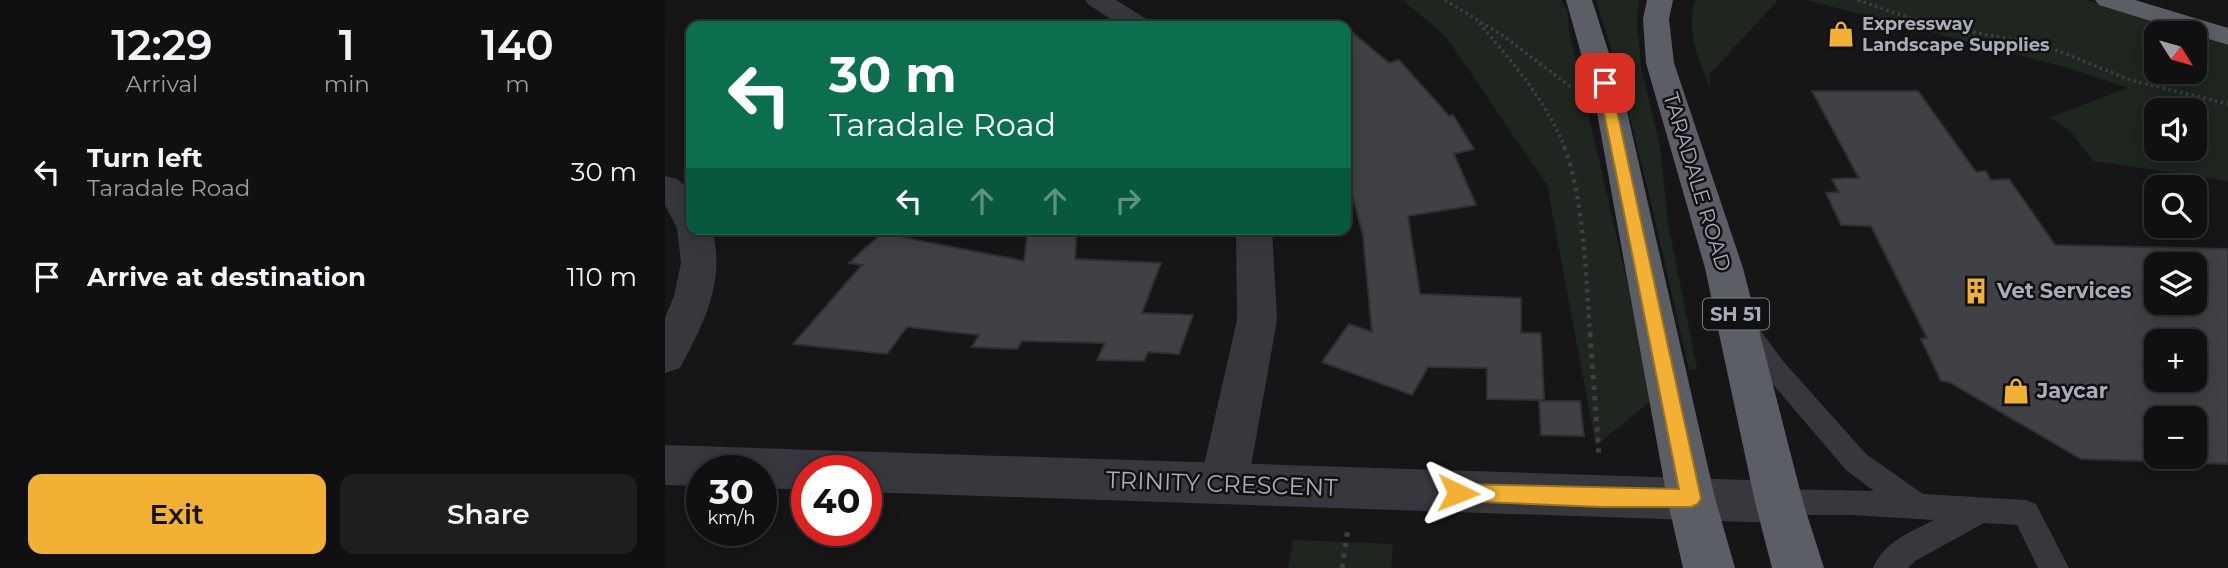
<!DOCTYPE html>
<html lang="en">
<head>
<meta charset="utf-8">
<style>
	:root { --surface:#101012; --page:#1e1e20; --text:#f1f3f6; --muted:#9c9d9f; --line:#303032; --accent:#f2b134 }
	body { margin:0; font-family:Montserrat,sans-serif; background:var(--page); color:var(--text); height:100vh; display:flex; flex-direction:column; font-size:26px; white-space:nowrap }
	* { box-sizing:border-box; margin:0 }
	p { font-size:23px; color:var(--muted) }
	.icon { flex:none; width:38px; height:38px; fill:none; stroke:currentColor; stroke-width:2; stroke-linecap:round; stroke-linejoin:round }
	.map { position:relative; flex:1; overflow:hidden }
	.side { display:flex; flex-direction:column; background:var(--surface); width:665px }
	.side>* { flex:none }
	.hud { position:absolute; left:21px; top:21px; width:665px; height:214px; border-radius:14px; box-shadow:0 4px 18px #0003,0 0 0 2px var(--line); background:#0b6e4f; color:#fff; overflow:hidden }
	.needle { width:46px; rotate:127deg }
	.buttons { position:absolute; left:1479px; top:21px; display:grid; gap:14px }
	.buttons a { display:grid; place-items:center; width:63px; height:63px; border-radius:14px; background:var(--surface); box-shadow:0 4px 18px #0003,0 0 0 2px var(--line); font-size:35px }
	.speed { position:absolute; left:21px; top:455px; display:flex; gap:14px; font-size:35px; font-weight:700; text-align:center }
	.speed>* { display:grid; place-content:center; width:91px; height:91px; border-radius:50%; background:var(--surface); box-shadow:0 4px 18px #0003,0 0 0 2px var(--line); line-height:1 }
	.speed small { font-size:18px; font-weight:400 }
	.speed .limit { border:10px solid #d22; background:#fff; color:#111 }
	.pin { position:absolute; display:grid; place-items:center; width:60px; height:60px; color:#fff; margin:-30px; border-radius:14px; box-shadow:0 4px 10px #0006 }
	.me { position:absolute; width:77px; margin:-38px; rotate:92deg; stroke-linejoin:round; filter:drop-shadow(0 0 5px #0008) }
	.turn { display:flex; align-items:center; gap:24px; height:147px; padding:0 28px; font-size:32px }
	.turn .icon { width:91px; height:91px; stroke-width:2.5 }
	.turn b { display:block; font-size:49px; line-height:60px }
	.lanes { display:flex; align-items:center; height:66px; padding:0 28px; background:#0003; justify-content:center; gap:35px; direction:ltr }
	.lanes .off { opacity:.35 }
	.eta { display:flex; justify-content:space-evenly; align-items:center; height:119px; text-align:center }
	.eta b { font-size:42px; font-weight:600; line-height:49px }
	.action { display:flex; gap:14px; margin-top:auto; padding:14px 28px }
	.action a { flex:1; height:80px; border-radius:14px; background:var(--accent); color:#111; font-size:28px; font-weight:600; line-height:80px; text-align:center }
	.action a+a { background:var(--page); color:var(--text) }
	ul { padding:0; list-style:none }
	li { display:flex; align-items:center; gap:21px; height:105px; padding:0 28px }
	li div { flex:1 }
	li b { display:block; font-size:26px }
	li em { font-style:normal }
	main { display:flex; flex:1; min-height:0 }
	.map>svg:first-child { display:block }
</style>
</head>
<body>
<main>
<section class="side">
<div class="eta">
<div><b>12:29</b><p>Arrival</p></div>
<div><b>1</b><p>min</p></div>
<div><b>140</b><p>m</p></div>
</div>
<ul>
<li><svg class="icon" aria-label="left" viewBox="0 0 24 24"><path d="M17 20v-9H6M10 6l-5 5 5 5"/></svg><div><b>Turn left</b><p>Taradale Road</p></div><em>30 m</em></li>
<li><svg class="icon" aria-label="arrive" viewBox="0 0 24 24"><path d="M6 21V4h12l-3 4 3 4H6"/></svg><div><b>Arrive at destination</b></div><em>110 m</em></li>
</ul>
<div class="action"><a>Exit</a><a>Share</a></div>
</section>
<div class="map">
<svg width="1563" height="568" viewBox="0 0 1563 568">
	<rect width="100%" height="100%" fill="#161618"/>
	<path fill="#1e261f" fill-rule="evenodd" d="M 738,0 L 896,0 L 902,10 L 904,30 L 989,398 L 931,446 L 882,185 L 782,38 Z
		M 931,0 L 974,0 L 972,21 L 976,67 L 995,146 L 1003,224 L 1032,369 L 1024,370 C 996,246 970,121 931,0 Z
		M 1030,0 L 1113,0 L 1044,75 L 1047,93 C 1035,62 1020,33 1030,0 Z
		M 1141,0 L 1422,0 L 1527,33 L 1491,33 L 1491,72 L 1530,72 L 1530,34 L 1563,46 L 1563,181 L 1428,161 L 1406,132 L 1385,117 L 1463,88 L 1400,67 ZM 1491,110 L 1530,110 L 1530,149 L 1491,149 Z
		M 628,540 L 728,544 L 726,568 L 623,568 Z"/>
	<path fill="#404145" stroke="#303034" stroke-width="2" fill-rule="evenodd" d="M 681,27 L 724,63 L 734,60 L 784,116 L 788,115 L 809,149 L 789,154 L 811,205 L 743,216 L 755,294 L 856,298 L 856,333 L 876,333 L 879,400 L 822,399 L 822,368 L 763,367 L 747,395 L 657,362 L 684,324 L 707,332 L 698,236 L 681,171 Z
		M 1147,91 L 1253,91 L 1311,172 L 1321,171 L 1326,180 L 1344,179 L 1390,245 L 1563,249 L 1563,464 L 1416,459 L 1284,382 L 1276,381 L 1256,339 L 1262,338 L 1206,226 L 1176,225 L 1161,193 L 1174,192 L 1167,179 L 1194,178 ZM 1491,264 L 1530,264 L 1530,303 L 1491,303 ZM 1491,341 L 1530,341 L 1530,380 L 1491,380 ZM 1491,418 L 1530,418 L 1530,457 L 1491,457 Z
		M 412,229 L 410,259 L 496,263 L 477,313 L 528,315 L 514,354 L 483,352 L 479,361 L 432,360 L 440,343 L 357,341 L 352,349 L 307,347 L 314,335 L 242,327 L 222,354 L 128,344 L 197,265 L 184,263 L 217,233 L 359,261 L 362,236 Z
		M 874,401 L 915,401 L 919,436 L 876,435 Z"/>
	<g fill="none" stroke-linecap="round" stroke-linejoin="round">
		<path stroke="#3d3f44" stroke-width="3.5" stroke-dasharray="2.5 3.5" stroke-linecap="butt" d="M 780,0 L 837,35 L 906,87
			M 1193,0 L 1262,24 L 1362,42 L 1396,52 L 1465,80 L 1563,104
			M 814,23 C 848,63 880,99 900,148"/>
		<path stroke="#3d3f44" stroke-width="4.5" stroke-dasharray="3.5 5" stroke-linecap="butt" d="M 899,147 C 919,196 921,280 925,334"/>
		<path stroke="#3d3f44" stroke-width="5" stroke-dasharray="4.5 6" stroke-linecap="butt" d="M 925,333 L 934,457
			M 677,568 L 683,528"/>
		<path fill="#37383d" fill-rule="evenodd" d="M 1084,324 L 1093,327 L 1118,361 L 1201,454 L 1258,494 L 1361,500 L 1371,504 L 1404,568 L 1373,568 L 1352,525 L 1319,523 L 1250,561 L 1243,568 L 1208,568 C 1219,542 1245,532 1269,520 L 1186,515 L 1114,515 L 1104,511 L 1100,502 L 1104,493 L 1114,489 L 1209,491 L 1181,470 L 1100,375 L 1072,333 L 1075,327 Z"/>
		<path fill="#37383d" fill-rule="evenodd" d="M 420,0 L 451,0 L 483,20 L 487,26 L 456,26 L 424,5 Z
			M 0,176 L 12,179 L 26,191 L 26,229 L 47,229 C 61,281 39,323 15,368 L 0,373 L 0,318 L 9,296 L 16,263 L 12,228 L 0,205 Z
			M 571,229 L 607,229 L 612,320 L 583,483 L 576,498 L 559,504 L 542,498 L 535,483 L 572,320 Z"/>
		<path fill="#37383d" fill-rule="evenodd" d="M 0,445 L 1114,481 L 1131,487 L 1138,502 L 1131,517 L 1114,523 L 201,492 L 201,471 L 142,471 L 142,490 L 96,488 L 96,471 L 37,471 L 37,486 L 0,485 Z"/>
		<path fill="#5b5e65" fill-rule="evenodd" d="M 901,0 L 927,0 L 961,107 L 1050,498 L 1070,568 L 1018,568 L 1002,498 L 931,107 Z
			M 982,0 L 1008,0 L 1004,19 L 1009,63 L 1078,268 L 1138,502 L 1159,568 L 1107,568 L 1090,502 L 1040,268 L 981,63 L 978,19 Z
			M 1430,0 L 1470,0 L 1563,28 L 1563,45 L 1434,5 Z"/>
	</g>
	<path fill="#f2b134" stroke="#9d7322" stroke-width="2" d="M 940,79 L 946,83 L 1036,498 L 1033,504 L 1026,507 L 937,507 L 793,501 L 786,499 L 783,493 L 786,486 L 793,484 L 1014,489 L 933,83 Z"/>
	<defs>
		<g id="shop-bare" transform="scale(2.1)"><path d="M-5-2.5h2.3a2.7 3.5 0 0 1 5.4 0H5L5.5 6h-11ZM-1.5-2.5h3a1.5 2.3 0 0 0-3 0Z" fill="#f2b134" stroke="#111113" stroke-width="2.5" paint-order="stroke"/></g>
		<g id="building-bare" transform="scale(2.1)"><path d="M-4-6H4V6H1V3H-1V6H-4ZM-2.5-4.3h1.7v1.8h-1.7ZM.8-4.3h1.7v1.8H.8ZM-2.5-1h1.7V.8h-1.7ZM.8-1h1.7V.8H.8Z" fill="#f2b134" stroke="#111113" stroke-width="2.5" paint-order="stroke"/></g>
	</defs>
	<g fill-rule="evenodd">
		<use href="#shop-bare" x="1176" y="34"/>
		<use href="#building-bare" x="1311" y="291"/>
		<use href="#shop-bare" x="1351" y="391"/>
	</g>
	<g text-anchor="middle" stroke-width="5" stroke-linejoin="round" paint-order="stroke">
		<g font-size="18" font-weight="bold" fill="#a8adb8" stroke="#111113" text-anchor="start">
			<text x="1197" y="30">Expressway<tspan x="1197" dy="21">Landscape Supplies</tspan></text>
		</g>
		<rect fill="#111113" stroke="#7b7e86" stroke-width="2" x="1038" y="298.5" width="66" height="31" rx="5"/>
		<g font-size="19" font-weight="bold" fill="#a8adb8">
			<text x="1071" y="321">SH 51</text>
		</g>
		<g font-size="21" fill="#a8adb8" stroke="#111113">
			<text transform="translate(1032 182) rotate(73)" y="7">TARADALE ROAD</text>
		</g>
		<g font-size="21" font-weight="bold" fill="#a8adb8" stroke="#111113" text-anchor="start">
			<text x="1332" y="298">Vet Services</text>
			<text x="1372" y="398">Jaycar</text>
		</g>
		<g font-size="24" fill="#a8adb8" stroke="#111113">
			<text transform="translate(557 484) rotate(2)" y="8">TRINITY CRESCENT</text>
		</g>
	</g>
</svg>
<div class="buttons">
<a><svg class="needle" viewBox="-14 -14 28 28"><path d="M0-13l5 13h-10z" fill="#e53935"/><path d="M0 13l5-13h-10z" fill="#9c9d9f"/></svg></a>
<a><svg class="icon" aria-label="sound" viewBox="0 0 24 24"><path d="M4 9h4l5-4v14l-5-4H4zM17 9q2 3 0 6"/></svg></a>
<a><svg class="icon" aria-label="search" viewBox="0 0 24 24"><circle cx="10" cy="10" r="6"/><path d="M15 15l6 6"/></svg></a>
<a><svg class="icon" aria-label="layers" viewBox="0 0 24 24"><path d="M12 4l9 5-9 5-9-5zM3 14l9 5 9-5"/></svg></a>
<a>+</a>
<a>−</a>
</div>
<div class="speed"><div>30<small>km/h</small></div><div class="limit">40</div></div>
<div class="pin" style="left:940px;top:83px;background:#d93025"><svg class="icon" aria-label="arrive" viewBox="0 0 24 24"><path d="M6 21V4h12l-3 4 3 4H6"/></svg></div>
<svg class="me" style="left:793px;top:493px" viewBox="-20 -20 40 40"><path d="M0-17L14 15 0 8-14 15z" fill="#f2b134" stroke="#fff" stroke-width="4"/></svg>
<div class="hud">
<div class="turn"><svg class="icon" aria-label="left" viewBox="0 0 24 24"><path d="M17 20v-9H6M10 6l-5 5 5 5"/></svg><div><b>30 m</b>Taradale Road</div></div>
<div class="lanes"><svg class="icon" aria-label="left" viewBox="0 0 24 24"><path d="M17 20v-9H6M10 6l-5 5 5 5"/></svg><svg class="icon off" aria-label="ahead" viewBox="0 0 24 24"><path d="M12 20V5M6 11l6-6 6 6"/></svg><svg class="icon off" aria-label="ahead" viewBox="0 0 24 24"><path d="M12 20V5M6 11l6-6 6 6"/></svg><svg class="icon off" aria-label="right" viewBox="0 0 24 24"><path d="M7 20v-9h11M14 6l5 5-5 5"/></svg></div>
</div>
</div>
</main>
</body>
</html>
